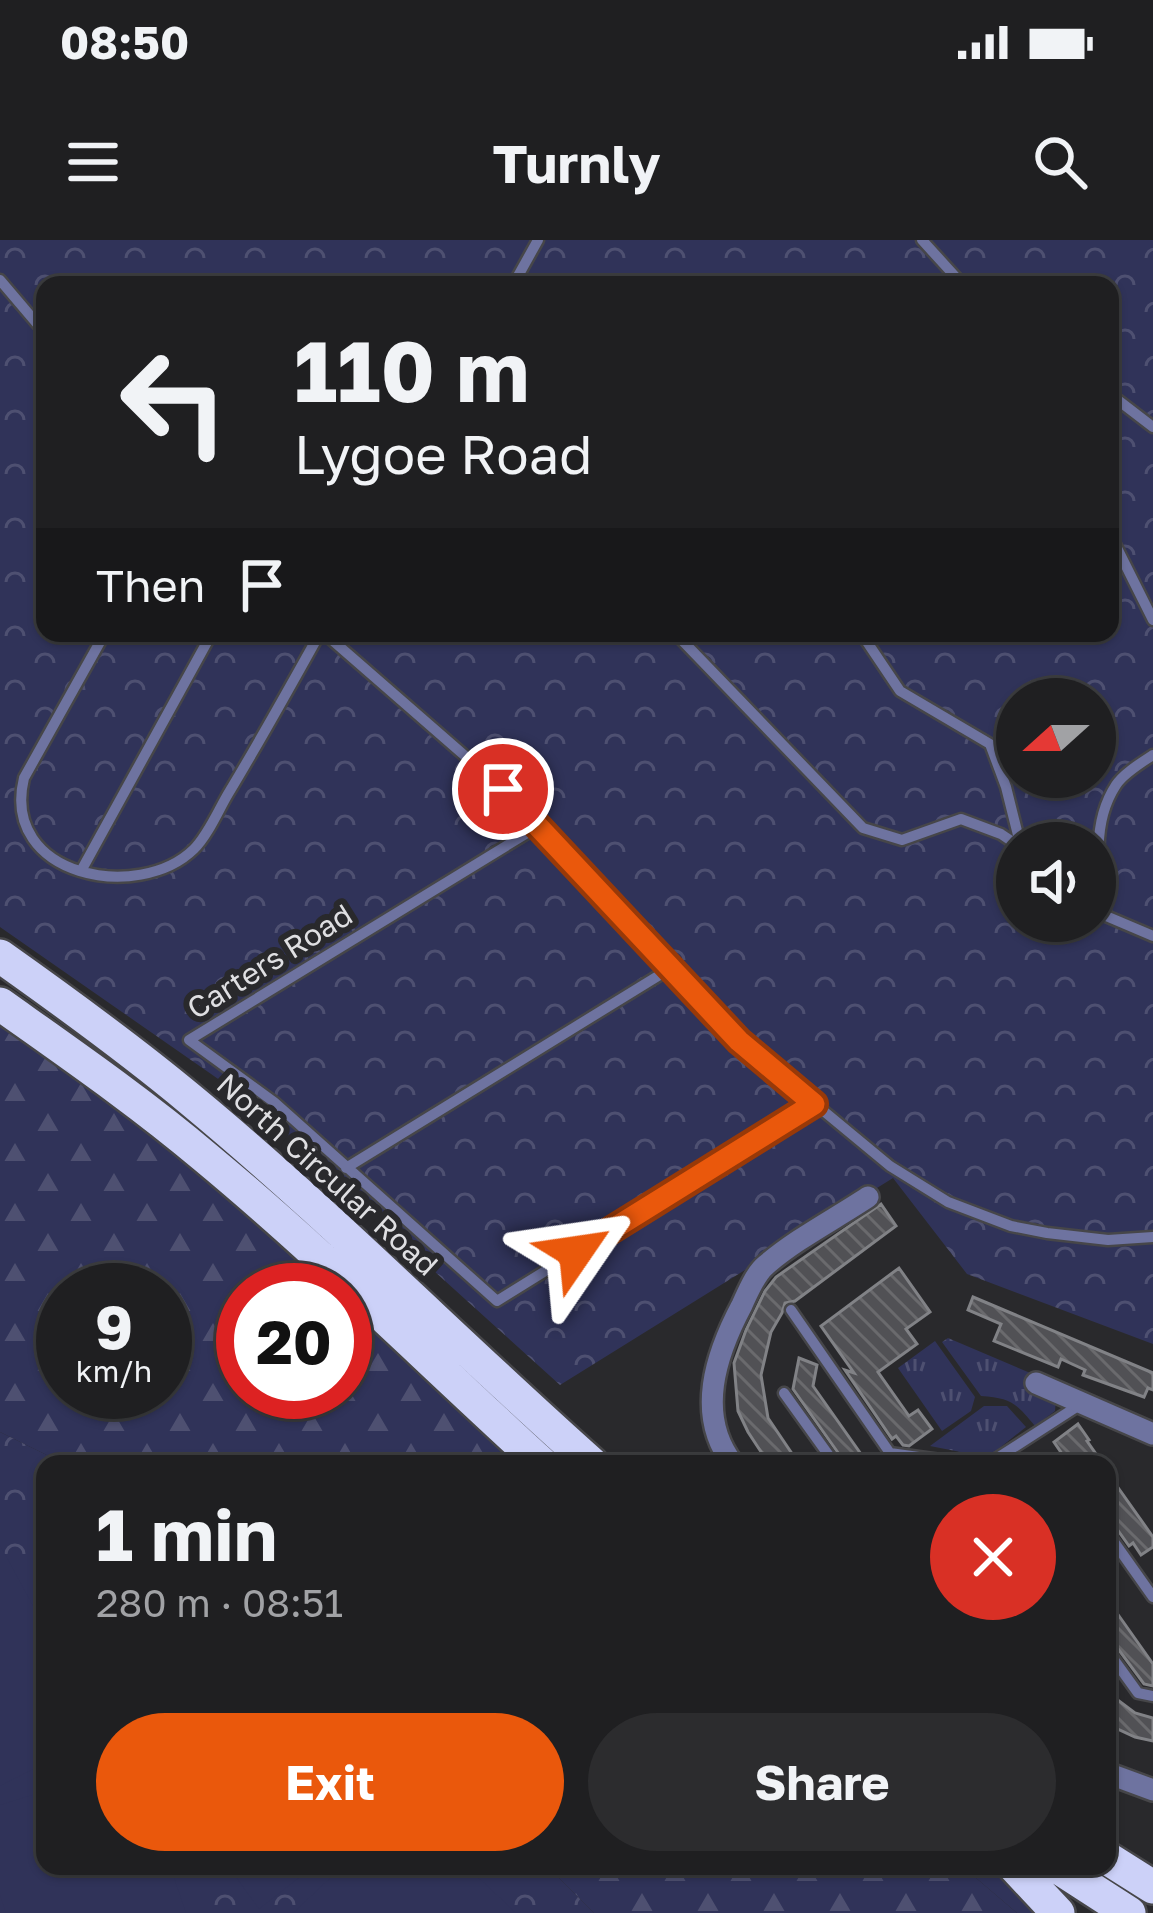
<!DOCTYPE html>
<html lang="en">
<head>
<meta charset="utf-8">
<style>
	:root { --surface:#1f1f21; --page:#2c2c2e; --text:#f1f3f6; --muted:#a1a2a5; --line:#3c3d3f; --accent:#ea580c }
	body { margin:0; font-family:"Golos Text",sans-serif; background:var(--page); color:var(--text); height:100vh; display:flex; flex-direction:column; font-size:45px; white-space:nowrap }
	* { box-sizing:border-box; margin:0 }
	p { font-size:39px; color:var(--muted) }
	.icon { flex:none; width:66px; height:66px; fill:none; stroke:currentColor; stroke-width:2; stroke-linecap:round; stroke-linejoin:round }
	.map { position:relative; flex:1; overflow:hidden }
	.panel { position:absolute; left:36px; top:1215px; width:1080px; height:420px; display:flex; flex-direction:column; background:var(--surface); border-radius:24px; box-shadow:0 3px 9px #0004,0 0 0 3px var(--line) }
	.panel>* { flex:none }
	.hud { position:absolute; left:36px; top:36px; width:1083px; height:366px; border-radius:24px; box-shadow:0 3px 9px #0004,0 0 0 3px var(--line); background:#1f1f21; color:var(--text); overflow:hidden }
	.needle { width:78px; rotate:249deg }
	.buttons { position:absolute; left:996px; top:438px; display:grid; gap:24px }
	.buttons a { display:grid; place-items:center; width:120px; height:120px; border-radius:50%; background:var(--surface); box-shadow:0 3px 9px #0004,0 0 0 3px var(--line); font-size:60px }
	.speed { position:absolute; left:36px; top:1023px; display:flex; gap:24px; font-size:60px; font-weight:700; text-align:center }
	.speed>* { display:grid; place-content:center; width:156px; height:156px; border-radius:50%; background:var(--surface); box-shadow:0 3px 9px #0004,0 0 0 3px var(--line); line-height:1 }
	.speed small { font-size:30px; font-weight:400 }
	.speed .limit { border:18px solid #d22; background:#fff; color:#111 }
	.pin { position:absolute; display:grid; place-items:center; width:102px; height:102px; color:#fff; margin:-51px; border:6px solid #fff; border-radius:50%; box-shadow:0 3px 12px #0007 }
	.me { position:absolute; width:132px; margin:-66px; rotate:58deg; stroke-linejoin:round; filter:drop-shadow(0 0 9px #0008) }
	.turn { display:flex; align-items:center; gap:42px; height:252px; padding:0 60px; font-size:54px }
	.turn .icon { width:156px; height:156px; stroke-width:2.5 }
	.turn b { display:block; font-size:84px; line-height:102px }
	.then { display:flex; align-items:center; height:114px; padding:0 60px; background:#0003; gap:24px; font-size:45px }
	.round { display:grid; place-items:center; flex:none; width:126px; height:126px; border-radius:63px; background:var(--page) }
	.headline { display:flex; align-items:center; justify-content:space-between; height:204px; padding:0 60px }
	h1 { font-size:72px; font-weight:700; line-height:90px }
	.action { display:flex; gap:24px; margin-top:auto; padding:24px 60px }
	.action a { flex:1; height:138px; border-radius:72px; background:var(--accent); color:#fff; font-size:48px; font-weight:700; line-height:138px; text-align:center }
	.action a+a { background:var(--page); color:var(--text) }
	.status { display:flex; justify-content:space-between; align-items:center; height:84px; padding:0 60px; background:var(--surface); direction:ltr }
	.status svg { height:33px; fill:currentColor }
	header { display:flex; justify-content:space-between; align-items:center; height:156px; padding:0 60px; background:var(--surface); font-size:54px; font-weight:700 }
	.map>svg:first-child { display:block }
</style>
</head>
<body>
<div class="status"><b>08:50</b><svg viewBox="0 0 49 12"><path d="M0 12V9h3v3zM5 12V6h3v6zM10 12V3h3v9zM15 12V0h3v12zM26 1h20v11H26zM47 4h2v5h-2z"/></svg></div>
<header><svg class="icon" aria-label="menu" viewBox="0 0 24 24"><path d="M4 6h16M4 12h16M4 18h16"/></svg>Turnly<svg class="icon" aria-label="search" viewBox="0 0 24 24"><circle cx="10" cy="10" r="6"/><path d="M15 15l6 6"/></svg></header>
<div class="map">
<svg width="1153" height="1673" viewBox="0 0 1153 1673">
	<defs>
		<pattern id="grass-tufts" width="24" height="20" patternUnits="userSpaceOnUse" patternTransform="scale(3)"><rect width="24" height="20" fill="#303359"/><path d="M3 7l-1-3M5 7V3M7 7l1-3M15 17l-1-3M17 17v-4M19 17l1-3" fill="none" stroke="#4e5071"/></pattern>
		<pattern id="forest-firs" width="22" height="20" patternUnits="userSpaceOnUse" patternTransform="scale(3)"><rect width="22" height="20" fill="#303359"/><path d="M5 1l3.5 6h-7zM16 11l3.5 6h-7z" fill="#4e5071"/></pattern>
		<pattern id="park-crowns" width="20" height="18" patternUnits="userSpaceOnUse" patternTransform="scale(3)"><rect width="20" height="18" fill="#303359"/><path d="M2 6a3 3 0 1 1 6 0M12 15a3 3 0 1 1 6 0" fill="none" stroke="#4e5071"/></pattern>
		<pattern id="building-back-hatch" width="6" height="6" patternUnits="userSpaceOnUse" patternTransform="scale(3)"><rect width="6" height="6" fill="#515155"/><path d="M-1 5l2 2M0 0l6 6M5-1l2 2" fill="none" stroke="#6a6a6d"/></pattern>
	</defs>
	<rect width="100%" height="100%" fill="#29292c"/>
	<path fill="url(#grass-tufts)" d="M 948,1098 L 1035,1135 L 1056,1158 L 1055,1171 L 1035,1186 C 1016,1163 1011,1158 981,1156 L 942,1102 Z
		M 935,1101 L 975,1157 L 971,1171 L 942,1191 L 898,1128 Z
		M 984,1166 L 1007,1166 L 1026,1187 L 992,1214 L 976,1215 L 930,1206 Z
		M 962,1626 L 996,1626 L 1043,1673 L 1017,1673 Z"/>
	<path fill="url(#forest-firs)" fill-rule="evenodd" d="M 0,784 L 99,852 L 247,971 L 332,1050 L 243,1050 L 243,1152 L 345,1152 L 345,1063 L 514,1224 L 65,1224 L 0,1192 ZM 63,1050 L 165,1050 L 165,1152 L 63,1152 Z
		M 547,1626 L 962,1626 L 1017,1673 L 594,1673 Z"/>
	<path fill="url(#park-crowns)" fill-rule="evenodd" d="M 0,0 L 1153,0 L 1153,1104 L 967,1034 L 893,938 L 560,1145 L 234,850 L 0,687 ZM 45,45 L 1110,45 L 1110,393 L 45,393 ZM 1017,459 L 1095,459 L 1095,537 L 1017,537 ZM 1017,603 L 1095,603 L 1095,681 L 1017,681 Z
		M 0,1192 L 65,1224 L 45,1224 L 45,1626 L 547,1626 L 594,1673 L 0,1673 Z"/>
	<path fill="#303359" d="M 0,1305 L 45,1388 L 45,1523 L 0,1546 Z
		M 45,1551 L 45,1626 L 170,1626 L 186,1673 L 6,1673 L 0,1655 L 0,1565 Z
		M 228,1626 L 314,1626 L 259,1669 Z
		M 343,1626 L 466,1626 L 516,1673 L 293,1673 Z"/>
	<path fill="url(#building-back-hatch)" stroke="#818286" stroke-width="3" d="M 881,964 L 896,986 L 795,1061 L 785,1063 L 782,1073 L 771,1092 L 761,1135 L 768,1178 L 799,1224 L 769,1224 L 748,1192 L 738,1171 L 734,1123 L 746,1090 L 765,1051 L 776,1037 Z
		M 899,1028 L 930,1072 L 906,1089 L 917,1104 L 878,1132 L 909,1176 L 918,1170 L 932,1189 L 909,1206 L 903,1205 L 896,1196 L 892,1199 L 845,1130 L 854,1133 L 821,1086 Z
		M 973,1057 L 1153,1133 L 1153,1150 L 1148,1148 L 1144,1157 L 1083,1135 L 1085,1130 L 1061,1119 L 1058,1127 L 994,1101 L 1001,1084 L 968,1070 Z
		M 799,1118 L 817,1125 L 813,1146 L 868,1224 L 846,1224 L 793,1149 Z
		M 1078,1184 L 1089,1200 L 1087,1201 L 1103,1224 L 1069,1224 L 1054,1202 Z
		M 1107,1232 L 1153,1297 L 1153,1307 L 1141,1315 L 1133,1303 L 1129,1306 L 1107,1275 Z
		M 1107,1359 L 1153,1424 L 1153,1446 L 1144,1444 L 1107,1394 Z
		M 1107,1452 L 1135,1473 L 1153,1478 L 1153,1501 L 1135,1497 L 1107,1484 Z"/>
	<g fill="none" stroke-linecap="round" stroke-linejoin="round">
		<g stroke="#464649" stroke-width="15">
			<path id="service" d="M 922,0 L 963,45
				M 0,40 L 45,93
				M 513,45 L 538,0
				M 1110,154 L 1153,187
				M 1110,294 L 1153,380
				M 105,393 L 24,538 C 0,637 139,663 194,609 C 208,595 218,571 228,554 C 260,501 290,447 320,393
				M 324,393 L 503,549 L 739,801 L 890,926 L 948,962 L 1011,986 L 1047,993 L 1108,1000 L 1153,997
				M 675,393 L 863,588 L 902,600 L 961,579 L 1001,594 L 1017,605
				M 861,393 L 900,451 L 990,504 L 1006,547 L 1020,603
				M 565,397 L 570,393
				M 537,587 L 189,800 L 274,862 L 497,1061 L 814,864
				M 81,631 L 212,393
				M 1095,669 L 1106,676 L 1153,696
				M 1106,676 C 1099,633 1090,585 1116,545 C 1124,533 1141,523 1153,515
				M 346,928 L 671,728
				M 791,1070 L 890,1213 L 969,1224
				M 784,1153 L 835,1224
				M 988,1224 L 1081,1164
				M 1107,1292 L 1153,1357
				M 1107,1410 L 1138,1453 L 1153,1456"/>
		</g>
		<g stroke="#464649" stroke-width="26">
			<path id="minor" d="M 1036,1143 L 1153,1194
				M 733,1224 C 695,1175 716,1114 742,1065 C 748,1052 755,1034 766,1025 C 796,999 835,979 868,957
				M 1107,1533 L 1153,1550"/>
		</g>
		<g stroke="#464649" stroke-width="38">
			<path id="trunk" d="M 0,716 C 65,762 130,809 191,860 C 330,975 457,1104 592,1224
				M 0,764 C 69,813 140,862 205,917 C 322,1014 430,1122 542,1224
				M 1107,1618 L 1153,1647
				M 1014,1626 L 1058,1673
				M 1056,1626 L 1129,1673"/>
		</g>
		<use href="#service" stroke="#6e73a0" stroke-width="10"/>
		<use href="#minor" stroke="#6e73a0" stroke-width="21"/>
		<use href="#trunk" stroke="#ccd1f8" stroke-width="33"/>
	</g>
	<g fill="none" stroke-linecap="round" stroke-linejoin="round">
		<g stroke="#983908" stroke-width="30">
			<path id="route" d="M 503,549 L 739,801 L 814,864 L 576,1012"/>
		</g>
		<use href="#route" stroke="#ea580c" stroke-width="21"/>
	</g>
	<g text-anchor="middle" stroke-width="12" stroke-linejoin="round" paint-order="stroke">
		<g font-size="30" fill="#dfdfe2" stroke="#29292c">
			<text transform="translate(270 722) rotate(-32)" y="10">Carters Road</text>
			<text transform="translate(327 935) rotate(42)" y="10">North Circular Road</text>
		</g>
	</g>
</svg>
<div class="buttons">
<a><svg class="needle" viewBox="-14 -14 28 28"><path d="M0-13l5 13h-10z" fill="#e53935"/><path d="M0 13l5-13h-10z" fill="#a1a2a5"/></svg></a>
<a><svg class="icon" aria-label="sound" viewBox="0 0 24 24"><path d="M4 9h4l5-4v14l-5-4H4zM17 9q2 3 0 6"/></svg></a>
</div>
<div class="speed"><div>9<small>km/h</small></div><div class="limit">20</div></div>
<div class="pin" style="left:503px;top:549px;background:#d93025"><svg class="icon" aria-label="arrive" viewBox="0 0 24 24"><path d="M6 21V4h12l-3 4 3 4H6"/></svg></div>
<svg class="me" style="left:576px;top:1012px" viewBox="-20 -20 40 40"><path d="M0-17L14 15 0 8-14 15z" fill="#ea580c" stroke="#fff" stroke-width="4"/></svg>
<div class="hud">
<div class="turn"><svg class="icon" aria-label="left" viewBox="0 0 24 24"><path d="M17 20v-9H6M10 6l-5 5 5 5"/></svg><div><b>110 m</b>Lygoe Road</div></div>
<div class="then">Then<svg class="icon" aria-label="arrive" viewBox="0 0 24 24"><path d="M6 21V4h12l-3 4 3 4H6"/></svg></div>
</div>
<section class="panel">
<div class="headline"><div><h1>1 min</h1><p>280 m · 08:51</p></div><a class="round" style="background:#d93025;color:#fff"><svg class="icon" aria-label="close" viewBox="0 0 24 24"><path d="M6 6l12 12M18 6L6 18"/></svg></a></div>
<div class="action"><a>Exit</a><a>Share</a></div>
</section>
</div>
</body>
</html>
